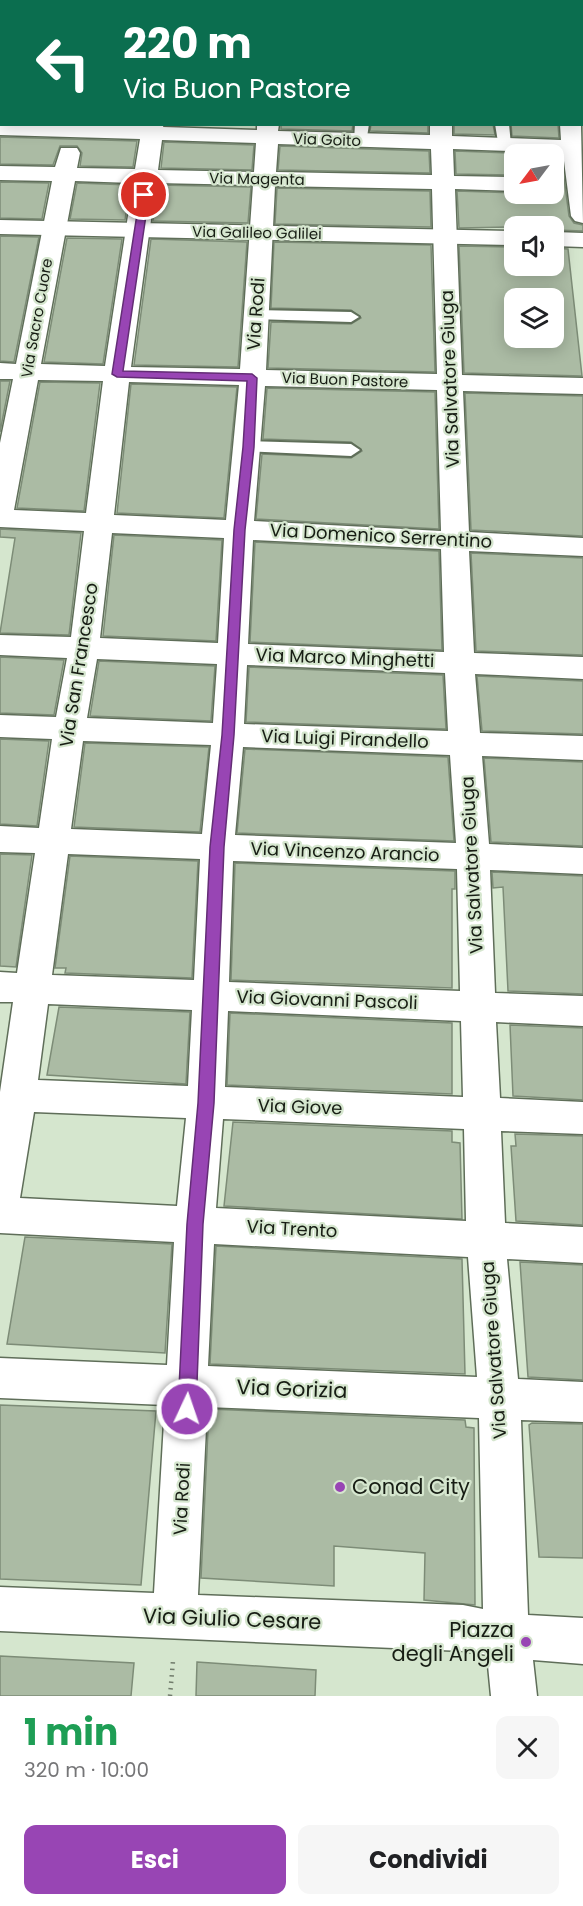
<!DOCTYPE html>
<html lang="it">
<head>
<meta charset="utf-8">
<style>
	:root { --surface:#fff; --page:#f6f6f6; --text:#202124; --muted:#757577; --accent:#9845b4 }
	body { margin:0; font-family:Poppins,sans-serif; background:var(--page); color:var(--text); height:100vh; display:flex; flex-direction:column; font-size:22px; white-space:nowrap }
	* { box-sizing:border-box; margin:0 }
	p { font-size:20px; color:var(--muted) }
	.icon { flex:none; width:33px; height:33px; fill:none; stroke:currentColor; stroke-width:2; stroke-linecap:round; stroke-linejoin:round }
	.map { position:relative; height:1696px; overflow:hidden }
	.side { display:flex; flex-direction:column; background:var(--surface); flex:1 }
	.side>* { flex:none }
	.top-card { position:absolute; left:0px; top:0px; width:584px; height:126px; box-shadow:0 3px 15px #0003; background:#0b6e4f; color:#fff; overflow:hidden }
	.needle { width:39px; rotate:238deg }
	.controls { position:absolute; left:504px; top:144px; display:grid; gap:12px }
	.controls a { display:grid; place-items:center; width:60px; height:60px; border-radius:12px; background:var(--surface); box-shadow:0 3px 15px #0003; font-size:30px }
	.pin { position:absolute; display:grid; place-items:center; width:51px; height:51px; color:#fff; margin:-26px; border:3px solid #fff; border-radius:50%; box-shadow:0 2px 6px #0007 }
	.me { position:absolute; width:66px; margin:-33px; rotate:3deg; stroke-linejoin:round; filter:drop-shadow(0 0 4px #0008) }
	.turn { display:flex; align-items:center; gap:21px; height:126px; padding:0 24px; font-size:27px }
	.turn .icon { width:78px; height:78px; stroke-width:2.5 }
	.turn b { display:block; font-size:42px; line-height:51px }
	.round { display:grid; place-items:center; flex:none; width:63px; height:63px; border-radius:12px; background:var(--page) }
	.head { display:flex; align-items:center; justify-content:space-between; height:102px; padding:0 24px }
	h1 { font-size:36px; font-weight:700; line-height:45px; color:#1e9e55 }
	.action { display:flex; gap:12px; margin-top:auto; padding:12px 24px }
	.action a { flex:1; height:69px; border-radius:12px; background:var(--accent); color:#fff; font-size:24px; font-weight:700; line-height:69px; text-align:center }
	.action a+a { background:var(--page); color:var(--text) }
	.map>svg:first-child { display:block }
</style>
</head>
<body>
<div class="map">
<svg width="583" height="1696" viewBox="0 0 583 1696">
	<rect width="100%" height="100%" fill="#d5e6ce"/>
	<path fill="#abbba4" stroke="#7d8c77" stroke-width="1.5" fill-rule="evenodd" d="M 281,124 L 353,124 L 352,131 L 281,129 Z
		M 371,124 L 428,124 L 428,133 L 370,131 Z
		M 454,124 L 493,124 L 495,135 L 454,134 Z
		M 511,124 L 558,124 L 559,138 L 512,136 Z
		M 0,137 L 137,141 L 133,167 L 80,166 L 82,153 L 77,146 L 60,146 L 53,165 L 0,164 Z
		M 164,142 L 254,145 L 252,170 L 161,168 Z
		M 280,146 L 429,151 L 430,173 L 278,170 Z
		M 455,151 L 542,154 L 514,154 L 514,175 L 456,174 Z
		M 554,155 L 561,155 L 569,216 L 574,223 L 583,225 L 583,231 L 554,230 L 554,226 L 459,228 L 457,191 L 554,194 Z
		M 0,182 L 49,183 L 42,219 L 0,218 Z
		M 77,183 L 130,185 L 125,220 L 70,219 Z
		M 158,185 L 251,187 L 248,223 L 153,221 Z
		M 277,188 L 430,191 L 431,227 L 275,224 Z
		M 0,236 L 39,237 L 14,362 L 0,361 Z
		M 67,238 L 122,239 L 103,364 L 44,362 Z
		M 151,239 L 247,242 L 238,367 L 134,365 Z
		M 274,242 L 431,245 L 435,372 L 268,368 L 271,322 L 351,324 L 361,318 L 351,310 L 271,308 Z
		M 459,246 L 514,247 L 514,266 L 554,266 L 554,248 L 568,249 L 582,376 L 464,373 ZM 514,298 L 554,298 L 554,338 L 514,338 Z
		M 0,381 L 10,381 L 0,432 Z
		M 40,382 L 100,383 L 84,511 L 17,508 Z
		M 131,384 L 237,387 L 224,518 L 117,513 Z
		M 267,388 L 435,392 L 439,529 L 256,519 L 262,454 L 351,458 L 362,451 L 351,442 L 263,439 Z
		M 465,393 L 583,396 L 583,536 L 471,530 Z
		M 0,529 L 81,533 L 69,635 L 0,633 L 15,538 L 0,537 Z
		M 114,535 L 222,540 L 216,641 L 103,636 Z
		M 255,542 L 439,551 L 442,650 L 250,642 Z
		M 471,553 L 583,558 L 583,655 L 476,651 Z
		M 0,657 L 64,660 L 54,715 L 0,713 Z
		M 99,661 L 215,666 L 211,721 L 90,716 Z
		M 249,667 L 443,675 L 446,729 L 246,722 Z
		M 477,676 L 583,681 L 583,734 L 482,731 Z
		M 0,739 L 49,741 L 37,826 L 0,824 Z
		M 85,743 L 209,747 L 200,832 L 74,827 Z
		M 245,749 L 448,757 L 454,841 L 237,833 Z
		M 484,758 L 583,762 L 583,846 L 491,842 Z
		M 0,854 L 32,855 L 16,967 L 0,966 Z
		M 70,856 L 198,861 L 192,978 L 65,973 L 66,968 L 55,968 Z
		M 235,863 L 455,871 L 455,889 L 452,889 L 452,988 L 231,980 Z
		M 492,872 L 583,876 L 583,994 L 508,991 L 503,887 L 493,888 Z
		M 59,1007 L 190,1012 L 186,1084 L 47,1075 Z
		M 230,1013 L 452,1023 L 452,1094 L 227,1085 Z
		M 510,1025 L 583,1028 L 583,1100 L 513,1096 Z
		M 233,1122 L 452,1131 L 452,1142 L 460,1143 L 462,1219 L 224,1206 Z
		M 515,1134 L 583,1136 L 583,1225 L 516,1221 L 511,1146 L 516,1146 Z
		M 25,1237 L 172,1244 L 165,1353 L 7,1344 Z
		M 216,1246 L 462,1259 L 465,1374 L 210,1364 Z
		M 520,1262 L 583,1265 L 583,1380 L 528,1377 Z
		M 0,1405 L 156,1411 L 141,1585 L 0,1579 Z
		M 209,1409 L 465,1420 L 466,1427 L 474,1428 L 475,1605 L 424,1600 L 425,1553 L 334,1546 L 334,1586 L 201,1578 Z
		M 532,1423 L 583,1424 L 583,1558 L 539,1557 L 529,1425 Z
		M 0,1656 L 134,1663 L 131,1696 L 0,1696 Z
		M 197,1662 L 316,1670 L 315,1696 L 196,1696 Z"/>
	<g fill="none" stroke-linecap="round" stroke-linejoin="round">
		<g stroke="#5f6e59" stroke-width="4">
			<path id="service" d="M 355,124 L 369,124 L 366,144 L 361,145 L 354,141 Z
				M 495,124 L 509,124 L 511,145 L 509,148 L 499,148 Z
				M 256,310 L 351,312 L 359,317 L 351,322 L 250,319 L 248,315 Z
				M 248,441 L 351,444 L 360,450 L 351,456 L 242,451 L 239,447 L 242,443 Z"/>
		</g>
		<g stroke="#5f6e59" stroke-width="3">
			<path id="minor" d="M 91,0 L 111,0 L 90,2 Z
				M 160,0 L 180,0 L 180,2 L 160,2 Z
				M 266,0 L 286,0 L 265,2 Z
				M 426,0 L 446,0 L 446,2 L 426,2 Z
				M 545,0 L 565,0 L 565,2 L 545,2 Z
				M 582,21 L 583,21 L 583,33 L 582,33 Z
				M 582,54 L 583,54 L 583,66 L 582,66 Z
				M 0,121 L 2,124 L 164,124 L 163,127 L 257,130 L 257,124 L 279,124 L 278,131 L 430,135 L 430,124 L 452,124 L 452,136 L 561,140 L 560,124 L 581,125 L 583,223 L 575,221 L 571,216 L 563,153 L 453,149 L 454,176 L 514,177 L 514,191 L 455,189 L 462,375 L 583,378 L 583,394 L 463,391 L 469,532 L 583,538 L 583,556 L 469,551 L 474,653 L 583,657 L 583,679 L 475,674 L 480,733 L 583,736 L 583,760 L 482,756 L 489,844 L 583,848 L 583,874 L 490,870 L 495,993 L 583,996 L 583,1026 L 496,1022 L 500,1098 L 583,1102 L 583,1134 L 501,1131 L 505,1223 L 583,1227 L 583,1263 L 507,1259 L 518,1379 L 583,1382 L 583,1422 L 521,1420 L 528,1615 L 583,1618 L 583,1664 L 533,1660 L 537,1696 L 491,1696 L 487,1655 L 463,1651 L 0,1631 L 0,1587 L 154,1593 L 165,1405 L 0,1398 L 0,1358 L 167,1365 L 174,1242 L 0,1233 L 0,1092 L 13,1002 L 0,1002 L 0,972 L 17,973 L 35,853 L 0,852 L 0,826 L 39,828 L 52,739 L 0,737 L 0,715 L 56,717 L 67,658 L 0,655 L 0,635 L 71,637 L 84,531 L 0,527 L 0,443 L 13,379 L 0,379 L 0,363 L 16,364 L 52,181 L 0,180 L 0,166 L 55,167 L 61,148 L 77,148 L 80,153 L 77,168 L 135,169 L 140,139 L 0,135 ZM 162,140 L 256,143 L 254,172 L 158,170 ZM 278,144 L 431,149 L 432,175 L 276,172 ZM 75,181 L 133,183 L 105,366 L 41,364 ZM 156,183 L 253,185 L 240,369 L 131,367 ZM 275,186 L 432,189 L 437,374 L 266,370 ZM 38,380 L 103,381 L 86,513 L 14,510 ZM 129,382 L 239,385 L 226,520 L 114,515 ZM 265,386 L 437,390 L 441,531 L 254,521 ZM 112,533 L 224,538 L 218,643 L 100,638 ZM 253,540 L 441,549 L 444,652 L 248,644 ZM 97,659 L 217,664 L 213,723 L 87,718 ZM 247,665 L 445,673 L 448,731 L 244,724 ZM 83,741 L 211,745 L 202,834 L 71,829 ZM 243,747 L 450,755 L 456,843 L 235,835 ZM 68,854 L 200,859 L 194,980 L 52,975 ZM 233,861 L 457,869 L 460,991 L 229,982 ZM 48,1004 L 192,1010 L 188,1086 L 38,1080 ZM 228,1011 L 461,1021 L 463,1097 L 225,1087 ZM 34,1112 L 186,1118 L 177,1206 L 20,1198 ZM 223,1119 L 464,1129 L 466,1221 L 216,1208 ZM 214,1244 L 468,1257 L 477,1377 L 208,1366 ZM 207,1407 L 479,1418 L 483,1609 L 463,1605 L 198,1595 Z"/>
		</g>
		<g stroke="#5f6e59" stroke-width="3">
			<path id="tertiary" d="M 0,61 L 2,61 L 2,73 L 0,73 Z
				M 582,77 L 583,77 L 583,89 L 582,89 Z
				M 0,220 L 514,231 L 514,245 L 0,234 Z
				M 554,232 L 583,233 L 583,247 L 554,246 Z"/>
		</g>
		<path stroke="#707b6b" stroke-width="4.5" stroke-dasharray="1.5 5" stroke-linecap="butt" d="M 170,1696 L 173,1661"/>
		<use href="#service" fill="#fff" fill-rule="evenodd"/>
		<use href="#minor" fill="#fff" fill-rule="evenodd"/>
		<use href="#tertiary" fill="#fff" fill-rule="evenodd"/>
	</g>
	<path fill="#9845b4" stroke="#632d75" stroke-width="1.5" d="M 144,192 L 149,195 L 123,371 L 252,374 L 257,378 L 254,447 L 245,530 L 234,735 L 224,847 L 214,1103 L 203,1224 L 196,1409 L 193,1415 L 187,1417 L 181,1415 L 178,1409 L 187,1224 L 198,1103 L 210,847 L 222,735 L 234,530 L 243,447 L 247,381 L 117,377 L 112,374 L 140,195 Z"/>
	<g fill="#9845b4" stroke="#d5e6ce" stroke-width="2">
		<circle cx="340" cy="1487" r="6"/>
		<circle cx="526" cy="1642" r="6"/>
	</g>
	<g text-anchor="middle" stroke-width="4.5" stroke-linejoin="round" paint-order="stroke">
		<g font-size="15" fill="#171d14" stroke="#d5e6ce">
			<text transform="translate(327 140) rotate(2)" y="5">Via Goito</text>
			<text transform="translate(257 179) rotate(1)" y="5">Via Magenta</text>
			<text transform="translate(257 233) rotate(1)" y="5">Via Galileo Galilei</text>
			<text transform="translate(37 318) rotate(-80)" y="5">Via Sacro Cuore</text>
			<text transform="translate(345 380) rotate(2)" y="5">Via Buon Pastore</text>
		</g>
		<g font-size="18" fill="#171d14" stroke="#d5e6ce">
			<text transform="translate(256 314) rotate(-86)" y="6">Via Rodi</text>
			<text transform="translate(450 379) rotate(-92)" y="6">Via Salvatore Giuga</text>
			<text transform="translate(381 536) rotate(3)" y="6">Via Domenico Serrentino</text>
			<text transform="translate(345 658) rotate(2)" y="6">Via Marco Minghetti</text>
			<text transform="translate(79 665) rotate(-81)" y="6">Via San Francesco</text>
			<text transform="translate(345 739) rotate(2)" y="6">Via Luigi Pirandello</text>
			<text transform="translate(345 852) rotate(2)" y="6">Via Vincenzo Arancio</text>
			<text transform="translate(472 865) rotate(-93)" y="6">Via Salvatore Giuga</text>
			<text transform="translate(327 1000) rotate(2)" y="6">Via Giovanni Pascoli</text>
			<text transform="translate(300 1107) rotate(2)" y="6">Via Giove</text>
			<text transform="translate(292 1229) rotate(3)" y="6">Via Trento</text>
			<text transform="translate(494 1350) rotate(-94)" y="6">Via Salvatore Giuga</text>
			<text transform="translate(182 1499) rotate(-87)" y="6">Via Rodi</text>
		</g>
		<g font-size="21" fill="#171d14" stroke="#d5e6ce">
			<text transform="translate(292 1389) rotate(2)" y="7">Via Gorizia</text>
			<text transform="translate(232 1619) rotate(2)" y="7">Via Giulio Cesare</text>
		</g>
		<g font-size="21" fill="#171d14" stroke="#d5e6ce" text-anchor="start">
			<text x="352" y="1494">Conad City</text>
			<text x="514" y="1637" text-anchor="end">Piazza<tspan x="514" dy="24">degli Angeli</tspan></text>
		</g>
	</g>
</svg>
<div class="controls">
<a><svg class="needle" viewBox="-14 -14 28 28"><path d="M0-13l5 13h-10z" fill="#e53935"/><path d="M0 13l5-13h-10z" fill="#757577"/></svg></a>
<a><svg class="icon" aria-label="sound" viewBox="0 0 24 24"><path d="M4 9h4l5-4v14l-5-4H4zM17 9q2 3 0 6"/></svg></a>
<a><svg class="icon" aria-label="layers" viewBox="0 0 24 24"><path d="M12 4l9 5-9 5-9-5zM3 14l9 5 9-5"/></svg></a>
</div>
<div class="pin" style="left:144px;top:195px;background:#d93025"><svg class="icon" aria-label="arrive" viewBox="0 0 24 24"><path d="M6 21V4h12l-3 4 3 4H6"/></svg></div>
<svg class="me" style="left:187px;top:1409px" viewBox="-20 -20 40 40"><circle r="17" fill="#9845b4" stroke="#fff" stroke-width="3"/><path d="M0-11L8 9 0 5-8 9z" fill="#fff"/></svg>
<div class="top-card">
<div class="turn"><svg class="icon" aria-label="left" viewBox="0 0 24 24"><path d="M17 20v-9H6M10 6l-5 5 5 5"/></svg><div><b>220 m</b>Via Buon Pastore</div></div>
</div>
</div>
<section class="side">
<div class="head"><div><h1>1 min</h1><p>320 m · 10:00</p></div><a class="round"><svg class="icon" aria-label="close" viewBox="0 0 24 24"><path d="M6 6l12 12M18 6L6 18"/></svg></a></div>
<div class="action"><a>Esci</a><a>Condividi</a></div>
</section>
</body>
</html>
